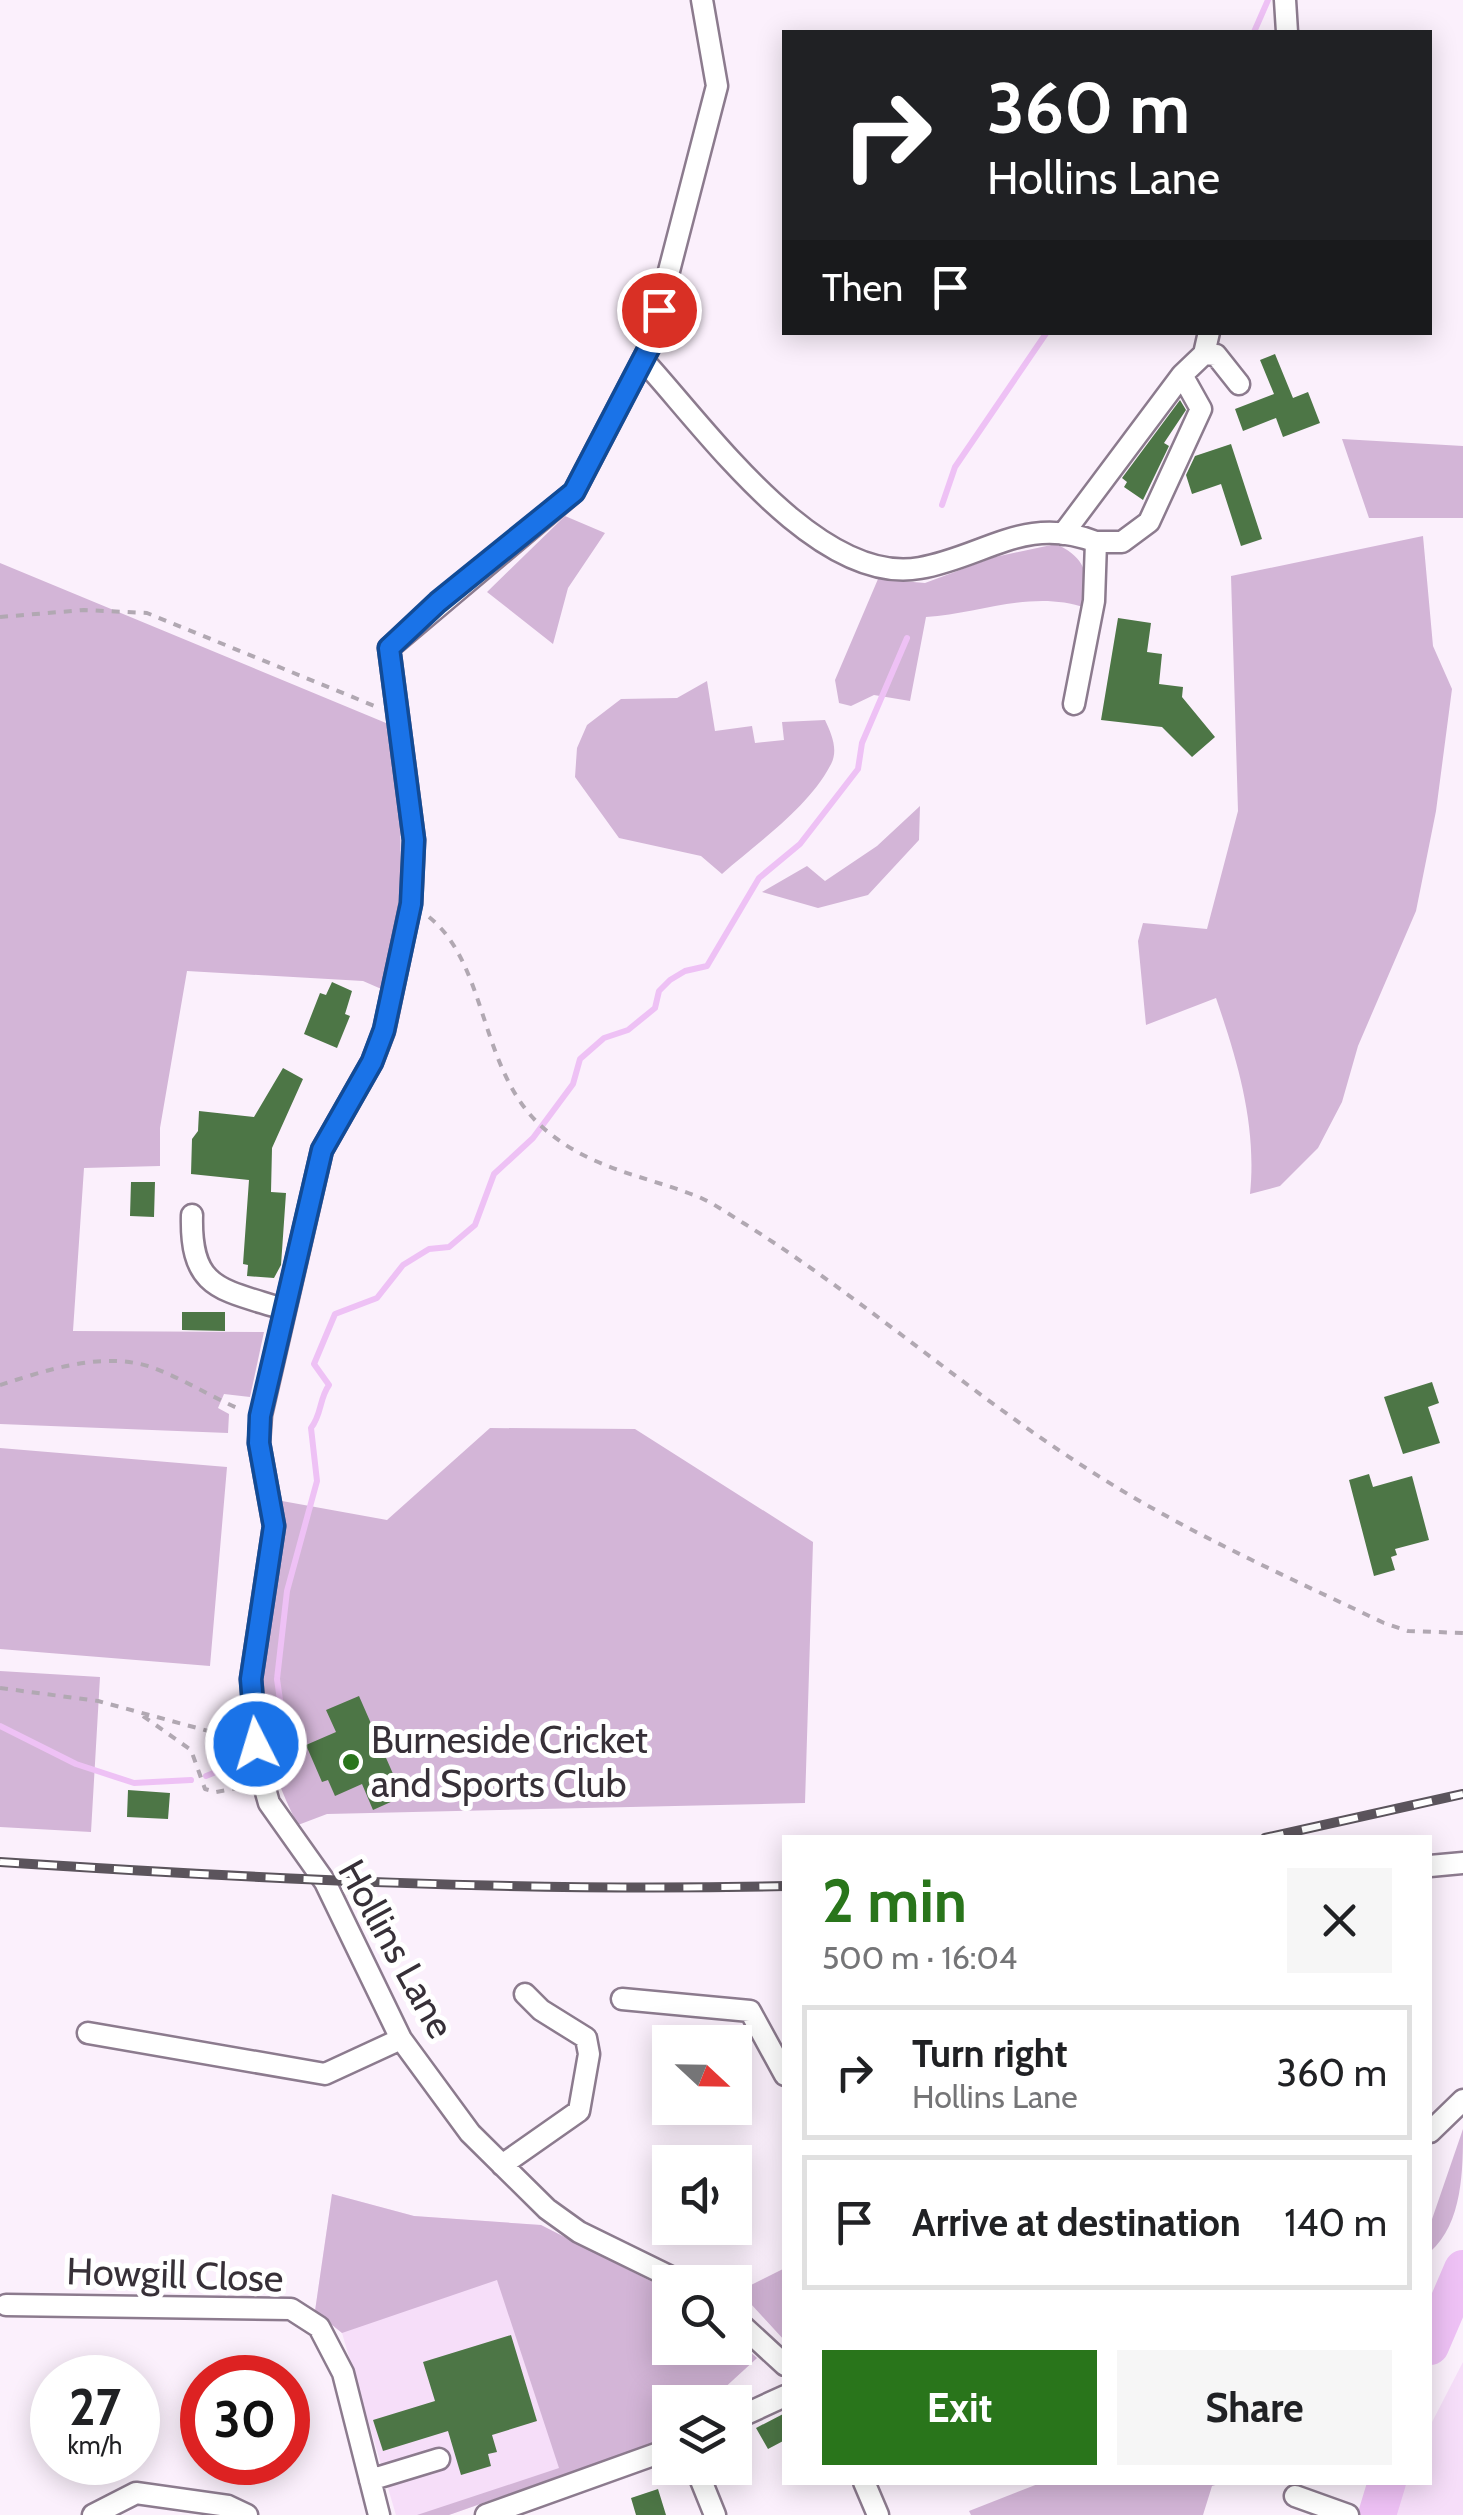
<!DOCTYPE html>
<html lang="en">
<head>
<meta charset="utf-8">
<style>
	:root { --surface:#fff; --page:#f6f6f6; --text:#202124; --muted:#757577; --line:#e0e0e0; --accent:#29751b }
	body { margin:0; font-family:Cabin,sans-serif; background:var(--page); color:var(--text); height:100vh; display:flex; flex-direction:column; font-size:38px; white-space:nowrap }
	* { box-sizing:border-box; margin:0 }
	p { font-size:32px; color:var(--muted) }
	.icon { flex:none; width:55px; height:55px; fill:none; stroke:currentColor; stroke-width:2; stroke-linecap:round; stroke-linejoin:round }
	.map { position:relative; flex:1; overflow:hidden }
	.drawer { position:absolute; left:782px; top:1835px; width:650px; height:650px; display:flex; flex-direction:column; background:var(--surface); border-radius:0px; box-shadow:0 5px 25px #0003 }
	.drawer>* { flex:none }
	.guide { position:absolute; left:782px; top:30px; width:650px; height:305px; border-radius:0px; box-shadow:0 5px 25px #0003; background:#202124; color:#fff; overflow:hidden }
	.needle { width:65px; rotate:112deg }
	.fabs { position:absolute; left:652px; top:2025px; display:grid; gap:20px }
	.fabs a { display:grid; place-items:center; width:100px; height:100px; border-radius:0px; background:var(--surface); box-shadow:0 5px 25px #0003; font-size:50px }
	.speed { position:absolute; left:30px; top:2355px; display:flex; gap:20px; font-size:50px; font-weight:700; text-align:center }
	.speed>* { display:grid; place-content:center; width:130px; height:130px; border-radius:50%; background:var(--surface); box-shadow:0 5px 25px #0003; line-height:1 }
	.speed small { font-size:25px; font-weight:400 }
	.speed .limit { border:15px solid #d22; background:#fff; color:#111 }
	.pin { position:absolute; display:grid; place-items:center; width:85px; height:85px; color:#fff; margin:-42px; border:5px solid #fff; border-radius:50%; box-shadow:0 2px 10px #0007 }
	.me { position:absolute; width:110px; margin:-55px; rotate:355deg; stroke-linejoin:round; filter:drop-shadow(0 0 8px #0008) }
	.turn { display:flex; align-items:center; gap:35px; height:210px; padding:0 40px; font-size:45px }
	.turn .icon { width:130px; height:130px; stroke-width:2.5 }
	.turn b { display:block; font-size:70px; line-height:85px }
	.then { display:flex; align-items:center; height:95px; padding:0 40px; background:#0003; gap:20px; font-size:38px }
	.round { display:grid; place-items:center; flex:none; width:105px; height:105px; border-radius:0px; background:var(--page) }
	.overview { display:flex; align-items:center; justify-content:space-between; height:170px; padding:0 40px }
	h1 { font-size:60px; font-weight:800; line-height:75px; color:var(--accent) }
	.primary-button { display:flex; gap:20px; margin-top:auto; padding:20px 40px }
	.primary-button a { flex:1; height:115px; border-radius:0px; background:var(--accent); color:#fff; font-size:40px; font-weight:800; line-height:115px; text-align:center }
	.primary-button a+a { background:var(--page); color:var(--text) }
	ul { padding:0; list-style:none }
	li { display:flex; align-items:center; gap:30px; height:135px; margin:0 20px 15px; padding:0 20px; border:5px solid var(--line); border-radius:0px }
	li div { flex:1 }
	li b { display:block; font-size:38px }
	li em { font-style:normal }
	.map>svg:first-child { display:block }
</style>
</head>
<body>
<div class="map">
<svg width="1463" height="2515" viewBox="0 0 1463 2515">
	<rect width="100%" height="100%" fill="#fbf0fc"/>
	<path fill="#f6def9" d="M 332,2194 L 414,2216 L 541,2225 L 670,2291 L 670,2348 L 735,2348 L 735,2339 L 757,2358 L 709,2402 L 670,2402 L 670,2437 L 449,2515 L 396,2515 L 342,2333 L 315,2311 Z
		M 1463,2362 L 1463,2515 L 1384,2515 L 1401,2483 L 1430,2482 L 1430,2426 Z"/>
	<path fill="#d3b5d7" d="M 1342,439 L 1463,446 L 1463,518 L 1369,518 Z
		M 565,516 L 605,533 L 568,588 L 553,644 L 487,592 Z
		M 1423,536 L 1433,646 L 1452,689 L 1436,811 L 1416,911 L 1358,1046 L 1342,1102 L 1318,1148 L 1280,1186 L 1250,1194 C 1257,1126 1238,1062 1216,998 L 1146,1025 L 1138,941 L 1143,923 L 1207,929 L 1238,811 L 1231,576 Z
		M 1056,544 C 1088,559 1088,575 1086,608 C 1032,589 980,614 926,617 L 910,701 L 874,695 L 851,706 L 839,703 L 835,680 L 878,579 L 925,583 L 995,557 Z
		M 0,563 L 386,723 C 407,815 404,899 386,991 L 363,981 L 187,971 L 160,1128 L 160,1166 L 84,1168 L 73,1331 L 264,1332 L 250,1397 L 224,1394 L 218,1408 L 229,1414 L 228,1433 L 0,1424 Z
		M 707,681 L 715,731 L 752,726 L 755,743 L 784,740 L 782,722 L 825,720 C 832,735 839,751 830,766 C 807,809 758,842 722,874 L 701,856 L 619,838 L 575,777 L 577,748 L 587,725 L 621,699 L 677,698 Z
		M 920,806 L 919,840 L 868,895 L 818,908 L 762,892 L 807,866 L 825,881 L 877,846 Z
		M 490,1428 L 635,1429 L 813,1542 L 805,1803 L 327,1814 L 298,1825 C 270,1772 255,1715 263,1654 C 270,1602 288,1554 282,1501 L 387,1520 Z
		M 0,1448 L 227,1467 L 210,1666 L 0,1649 Z
		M 0,1671 L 100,1677 L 91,1832 L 0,1827 Z
		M 1463,2129 C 1463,2169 1463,2223 1430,2252 L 1430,2225 Z
		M 332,2194 L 414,2216 L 541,2225 L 670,2291 L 670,2348 L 735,2348 L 735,2339 L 757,2358 L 709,2402 L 670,2402 L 670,2437 L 449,2515 L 417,2515 L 559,2468 L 497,2280 L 342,2333 L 315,2311 Z
		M 785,2268 L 785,2341 L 739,2291 Z
		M 1043,2482 L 1222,2482 L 1222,2483 L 1212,2486 L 1203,2515 L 971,2515 L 969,2511 Z"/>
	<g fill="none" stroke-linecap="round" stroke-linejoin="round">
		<path stroke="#eec1f5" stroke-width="6" d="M 1254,32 L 1268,0
			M 942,505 L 955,467 L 1047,332
			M 0,1726 L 76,1764 L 134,1783 L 191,1780
			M 268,1759 L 279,1748 L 284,1728 L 277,1679 L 287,1591 L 317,1481 L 311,1428 C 322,1414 319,1399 329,1385 L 314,1364 L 335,1314 L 377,1298 L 403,1265 L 429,1249 L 449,1247 L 475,1225 L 494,1174 L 533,1138 L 573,1084 L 580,1059 L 604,1038 L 628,1030 L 655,1008 L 659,991 L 670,980 L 685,971 L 707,966 L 759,878 L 800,844 L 858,769 L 862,743 L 907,638
			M 206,1776 L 241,1762"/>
		<path stroke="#eec1f5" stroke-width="38" d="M 1430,2346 L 1463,2269
			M 1377,2515 L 1387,2482"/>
	</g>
	<path fill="#4d7646" d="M 1275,354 L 1293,398 L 1308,392 L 1320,423 L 1283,437 L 1276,418 L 1243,431 L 1235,409 L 1274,394 L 1260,360 Z
		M 1180,400 L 1186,410 L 1164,443 L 1169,446 L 1143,500 L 1124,487 L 1127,482 L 1122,478 Z
		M 1231,444 L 1262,539 L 1241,546 L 1221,484 L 1192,494 L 1186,475 L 1195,456 Z
		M 1118,618 L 1151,623 L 1147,652 L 1162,654 L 1159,684 L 1183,687 L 1182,697 L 1215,737 L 1192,757 L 1162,727 L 1101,720 Z
		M 332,982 L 352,991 L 345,1014 L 350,1016 L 337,1048 L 304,1034 L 320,993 L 326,995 Z
		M 283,1068 L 303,1079 L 272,1148 L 271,1192 L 286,1193 L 281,1265 L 274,1278 L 247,1276 L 248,1265 L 243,1264 L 249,1180 L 191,1174 L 192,1139 L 198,1131 L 199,1111 L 254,1117 Z
		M 131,1182 L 155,1182 L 154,1217 L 130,1216 Z
		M 182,1312 L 225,1312 L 225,1331 L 182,1330 Z
		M 1432,1382 L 1439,1403 L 1428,1407 L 1440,1443 L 1403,1454 L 1384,1397 Z
		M 1369,1474 L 1373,1487 L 1412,1476 L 1429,1540 L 1395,1549 L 1397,1555 L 1391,1557 L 1395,1570 L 1374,1576 L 1349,1480 Z
		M 359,1696 L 397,1783 L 387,1787 L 393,1801 L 373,1810 L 362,1784 L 335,1796 L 328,1780 L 322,1782 L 306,1745 L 336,1732 L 326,1710 Z
		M 128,1790 L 170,1793 L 168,1819 L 127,1817 Z
		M 511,2335 L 537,2421 L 492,2435 L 497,2452 L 488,2454 L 491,2466 L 461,2475 L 448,2431 L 383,2451 L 373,2420 L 435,2401 L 423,2362 Z
		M 785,2413 L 785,2440 L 768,2449 L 756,2428 Z
		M 658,2489 L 666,2515 L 636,2515 L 631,2498 Z"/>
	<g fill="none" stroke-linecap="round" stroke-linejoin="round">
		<g stroke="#8c7b8e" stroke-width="25">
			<path id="minor" d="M 1285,0 L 1287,32
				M 1204,354 L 1209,332
				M 643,360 C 704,426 817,587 920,568 C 984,557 1026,514 1096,542 L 1094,601 L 1074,704
				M 1182,375 L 1204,354 L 1216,355 L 1239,384
				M 1063,534 L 1182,375 L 1201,409 L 1149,522 L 1122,542 L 1096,542
				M 192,1215 C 190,1290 221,1289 283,1309
				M 1430,1866 L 1463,1863
				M 622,1999 L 750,2011 L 785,2075
				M 88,2033 L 325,2074 L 401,2039
				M 1430,2132 L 1463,2100
				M 502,2165 L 579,2111 L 589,2054 L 586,2038 L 541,2010 L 525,1994
				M 681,2282 L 579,2232 L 547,2209 L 470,2133 L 401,2039 L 325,1882 L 269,1803 L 259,1767 L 251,1679 L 274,1526 L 259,1443 L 261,1415 L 322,1150 L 372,1062 L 384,1031 L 411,903 L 414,840 L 389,648 L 574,492 L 649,348 L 717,86 L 702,0
				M 6,2305 L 291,2309 L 319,2327 L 343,2373 L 379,2515
				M 735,2319 L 785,2365
				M 735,2419 L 785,2396
				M 696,2468 L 715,2515
				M 370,2480 L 439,2459
				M 864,2482 L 878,2515
				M 1295,2496 L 1348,2515
				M 93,2515 L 136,2493 L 228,2506 L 247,2515
				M 486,2515 L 670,2449"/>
		</g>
		<path stroke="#b1a8b2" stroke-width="4" stroke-dasharray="8 8" stroke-linecap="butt" d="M 0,617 L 84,610 L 147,613 L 377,707
			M 429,917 C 490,966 478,1076 548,1132 C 594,1170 646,1176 699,1197 C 715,1204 730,1215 745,1224 C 864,1299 970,1394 1089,1470 C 1183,1531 1284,1575 1384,1623 L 1408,1631 L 1463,1633
			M 0,1385 C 47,1370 103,1351 151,1367 C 182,1378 211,1397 242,1410
			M 0,1688 L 98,1701 L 234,1738
			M 143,1716 L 191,1750 L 205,1789 L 216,1792 L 244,1787"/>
		<use href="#minor" stroke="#fff" stroke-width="20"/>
		<g stroke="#5b545c" stroke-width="10">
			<path id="rail" d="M 1265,1838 L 1463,1794
				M 0,1862 C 262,1879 522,1892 785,1886"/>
		</g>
		<use href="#rail" stroke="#fff" stroke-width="6" stroke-dasharray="19" stroke-linecap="butt"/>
	</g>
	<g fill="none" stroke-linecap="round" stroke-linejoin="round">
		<g stroke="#114b97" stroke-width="25">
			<path id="route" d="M 256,1744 L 251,1679 L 274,1526 L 259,1443 L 260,1416 L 322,1150 L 372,1062 L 384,1030 L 411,904 L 414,840 L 389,648 L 438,602 L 574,492 L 649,348 L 659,310"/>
		</g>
		<use href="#route" stroke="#1a73e8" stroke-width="18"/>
	</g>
	<circle fill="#29751b" stroke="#fff" stroke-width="4" cx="351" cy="1762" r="10"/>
	<g text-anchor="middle" stroke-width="10" stroke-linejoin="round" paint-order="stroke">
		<g font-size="38" fill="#373038" stroke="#fff" text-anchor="start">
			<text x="371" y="1753">Burneside Cricket<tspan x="371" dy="44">and Sports Club</tspan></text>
		</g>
		<g font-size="38" fill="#373038" stroke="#fff">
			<text transform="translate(396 1949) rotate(61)" y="13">Hollins Lane</text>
			<text transform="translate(175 2275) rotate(2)" y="13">Howgill Close</text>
		</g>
	</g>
</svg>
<div class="fabs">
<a><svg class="needle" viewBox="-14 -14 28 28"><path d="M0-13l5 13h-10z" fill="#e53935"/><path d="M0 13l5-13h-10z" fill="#757577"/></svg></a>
<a><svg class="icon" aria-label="sound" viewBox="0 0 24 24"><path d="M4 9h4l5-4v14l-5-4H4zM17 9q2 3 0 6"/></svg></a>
<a><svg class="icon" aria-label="search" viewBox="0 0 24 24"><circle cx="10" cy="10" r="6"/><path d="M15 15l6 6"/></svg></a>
<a><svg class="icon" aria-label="layers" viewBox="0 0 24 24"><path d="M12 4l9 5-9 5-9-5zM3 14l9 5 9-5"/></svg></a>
</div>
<div class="speed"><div>27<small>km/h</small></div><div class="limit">30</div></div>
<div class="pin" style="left:659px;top:310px;background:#d93025"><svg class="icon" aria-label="arrive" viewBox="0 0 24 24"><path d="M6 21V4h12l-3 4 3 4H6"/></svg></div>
<svg class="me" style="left:256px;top:1744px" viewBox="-20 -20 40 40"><circle r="17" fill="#1a73e8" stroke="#fff" stroke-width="3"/><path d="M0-11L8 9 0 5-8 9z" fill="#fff"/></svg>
<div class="guide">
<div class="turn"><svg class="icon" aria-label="right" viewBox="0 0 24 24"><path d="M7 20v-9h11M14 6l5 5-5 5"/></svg><div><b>360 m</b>Hollins Lane</div></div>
<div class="then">Then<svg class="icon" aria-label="arrive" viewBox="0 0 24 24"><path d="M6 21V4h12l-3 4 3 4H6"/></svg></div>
</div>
<section class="drawer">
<div class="overview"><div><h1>2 min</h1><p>500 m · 16:04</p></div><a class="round"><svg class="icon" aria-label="close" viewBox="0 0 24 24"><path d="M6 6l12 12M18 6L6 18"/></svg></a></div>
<ul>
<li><svg class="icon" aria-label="right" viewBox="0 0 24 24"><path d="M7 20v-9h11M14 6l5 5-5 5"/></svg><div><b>Turn right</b><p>Hollins Lane</p></div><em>360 m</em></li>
<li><svg class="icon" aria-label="arrive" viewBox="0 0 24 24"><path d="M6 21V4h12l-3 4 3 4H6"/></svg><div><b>Arrive at destination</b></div><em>140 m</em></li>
</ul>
<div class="primary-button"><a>Exit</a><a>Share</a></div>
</section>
</div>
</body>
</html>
